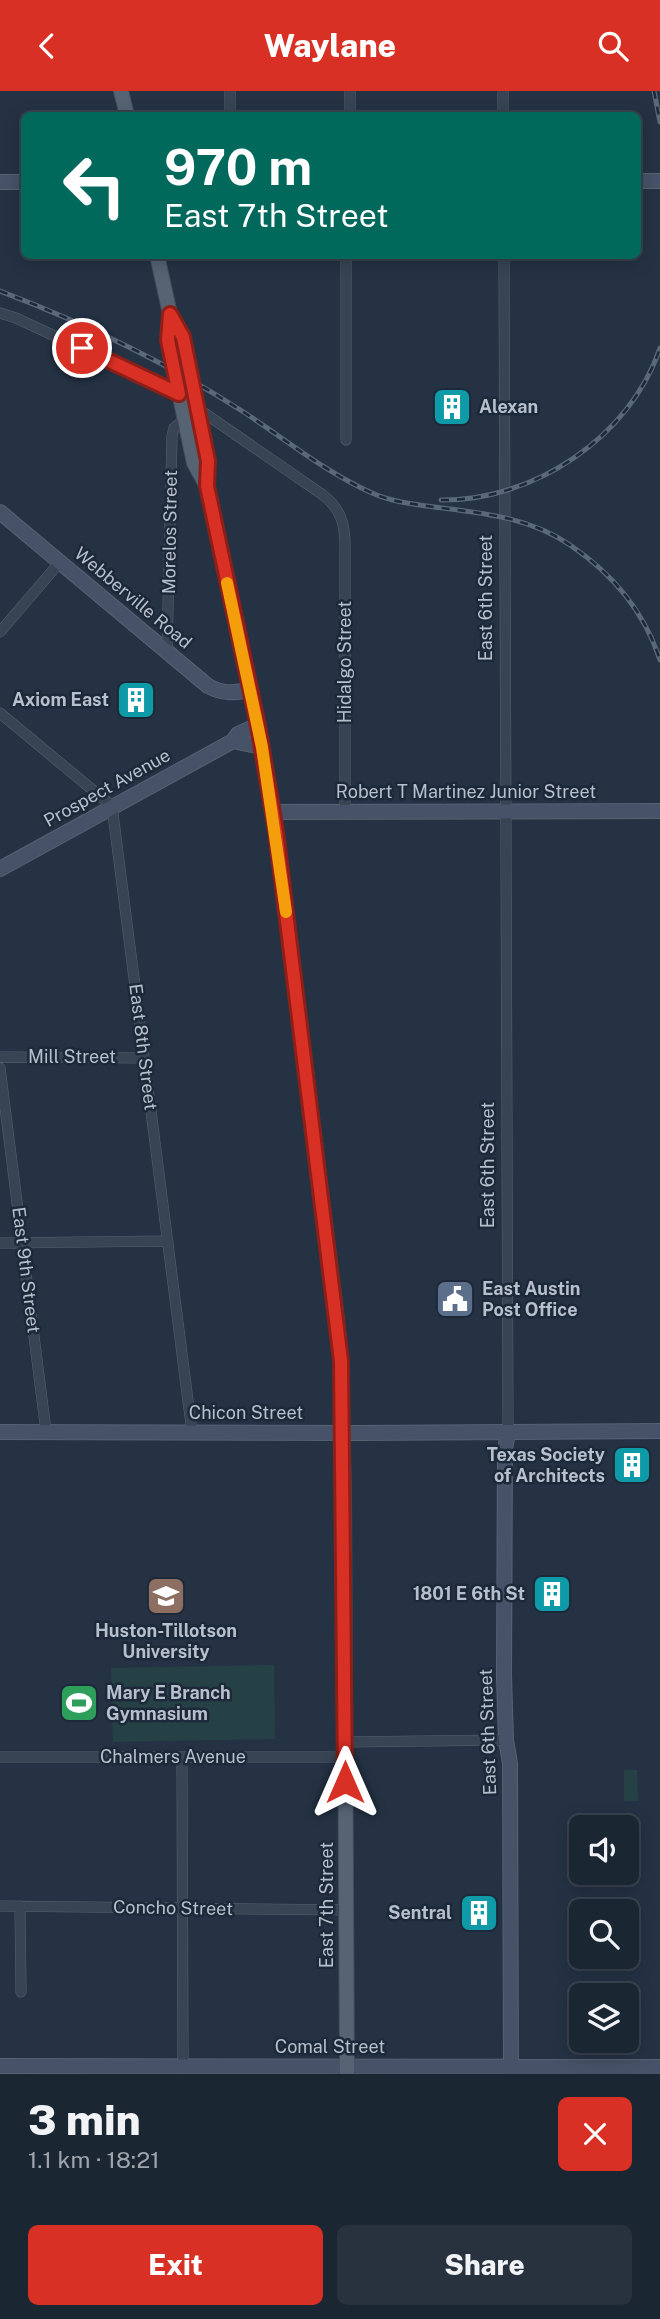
<!DOCTYPE html>
<html lang="en">
<head>
<meta charset="utf-8">
<style>
	:root { --surface:#1b2633; --page:#28323f; --text:#f1f3f6; --muted:#a0a5ac; --line:#39434e; --accent:#d93025 }
	body { margin:0; font-family:"Public Sans",sans-serif; background:var(--page); color:var(--text); height:100vh; display:flex; flex-direction:column; font-size:26px; white-space:nowrap }
	* { box-sizing:border-box; margin:0 }
	p { font-size:23px; color:var(--muted) }
	.icon { flex:none; width:38px; height:38px; fill:none; stroke:currentColor; stroke-width:2; stroke-linecap:round; stroke-linejoin:round }
	.map { position:relative; height:1983px; overflow:hidden }
	.panel { display:flex; flex-direction:column; background:var(--surface); flex:1 }
	.panel>* { flex:none }
	.banner { position:absolute; left:21px; top:21px; width:620px; height:147px; border-radius:10px; box-shadow:0 4px 18px #0003,0 0 0 2px var(--line); background:#00695c; color:#fff; overflow:hidden }
	.controls { position:absolute; left:569px; top:1724px; display:grid; gap:14px }
	.controls a { display:grid; place-items:center; width:70px; height:70px; border-radius:10px; background:var(--surface); box-shadow:0 4px 18px #0003,0 0 0 2px var(--line); font-size:35px }
	.pin { position:absolute; display:grid; place-items:center; width:60px; height:60px; color:#fff; margin:-30px; border:4px solid #fff; border-radius:50%; box-shadow:0 2px 7px #0007 }
	.me { position:absolute; width:77px; margin:-38px; rotate:0deg; stroke-linejoin:round; filter:drop-shadow(0 0 5px #0008) }
	.turn { display:flex; align-items:center; gap:24px; height:147px; padding:0 28px; font-size:32px }
	.turn .icon { width:91px; height:91px; stroke-width:2.5 }
	.turn b { display:block; font-size:49px; line-height:60px }
	.round { display:grid; place-items:center; flex:none; width:74px; height:74px; border-radius:10px; background:var(--page) }
	.summary { display:flex; align-items:center; justify-content:space-between; height:119px; padding:0 28px }
	h1 { font-size:42px; font-weight:800; line-height:52px }
	.primary-button { display:flex; gap:14px; margin-top:auto; padding:14px 28px }
	.primary-button a { flex:1; height:80px; border-radius:10px; background:var(--accent); color:#fff; font-size:28px; font-weight:800; line-height:80px; text-align:center }
	.primary-button a+a { background:var(--page); color:var(--text) }
	header { display:flex; justify-content:space-between; align-items:center; height:91px; padding:0 28px; background:var(--accent); color:#fff; font-size:32px; font-weight:800 }
	.map>svg:first-child { display:block }
</style>
</head>
<body>
<header><svg class="icon" aria-label="back" viewBox="0 0 24 24"><path d="M15 5l-7 7 7 7"/></svg>Waylane<svg class="icon" aria-label="search" viewBox="0 0 24 24"><circle cx="10" cy="10" r="6"/><path d="M15 15l6 6"/></svg></header>
<div class="map">
<svg width="660" height="1983" viewBox="0 0 660 1983">
	<rect width="100%" height="100%" fill="#243244"/>
	<path fill="#264145" d="M 274,1574 L 275,1648 L 113,1651 L 111,1577 Z
		M 624,1679 L 637,1679 L 638,1710 L 624,1710 Z"/>
	<g fill="none" stroke-linecap="round" stroke-linejoin="round">
		<g stroke="#576271" stroke-width="11">
			<path id="street" d="M 230,0 L 230,24
				M 350,0 L 350,24
				M 503,0 L 503,24
				M 346,164 L 346,349
				M 504,164 L 508,1341
				M 0,222 L 16,227 L 179,303
				M 197,317 L 323,404 C 341,418 345,433 345,455 L 345,721
				M 0,541 L 60,471
				M 167,560 L 172,345 L 174,337 L 185,328
				M 0,622 L 112,715 L 192,1341
				M 0,966 L 144,967
				M 0,977 L 46,1340
				M 0,1152 L 168,1150
				M 345,1651 L 506,1649
				M 0,1666 L 345,1666
				M 182,1666 L 183,1976
				M 0,1815 L 346,1819
				M 20,1815 L 21,1901"/>
		</g>
		<g stroke="#576271" stroke-width="16">
			<path id="secondary" d="M 637,90 L 660,90
				M 0,91 L 24,91
				M 0,421 L 208,595 C 223,603 233,602 250,599
				M 233,650 L 262,656
				M 273,721 L 660,720
				M 0,778 L 233,650 L 238,643 L 258,634
				M 0,1341 L 362,1342 L 660,1340
				M 508,1341 L 505,1359 L 504,1585 L 506,1649 L 510,1672 L 511,1983
				M 0,1975 L 660,1976"/>
		</g>
		<g stroke="#424d5d" stroke-width="16">
			<path id="primary" d="M 121,0 L 127,24
				M 157,164 L 170,223 L 182,246 L 208,370 L 207,395 L 262,656 L 276,740 L 337,1228 L 341,1270 L 344,1402 L 347,1983
				M 170,224 L 168,249 L 194,372 L 206,394"/>
		</g>
		<use href="#street" stroke="#384453" stroke-width="10"/>
		<use href="#secondary" stroke="#465267" stroke-width="14"/>
		<use href="#primary" stroke="#566373" stroke-width="14"/>
		<g stroke="#5a687b" stroke-width="5">
			<path id="rail" d="M 654,0 L 660,31
				M 0,200 C 84,232 166,271 242,320 C 285,348 325,381 372,402 C 392,411 413,413 434,416 C 482,422 529,426 570,454 C 613,483 644,520 660,569
				M 441,409 C 534,410 630,346 660,257"/>
		</g>
		<use href="#rail" stroke="#1d2939" stroke-width="2.5" stroke-dasharray="8" stroke-linecap="butt"/>
	</g>
	<g fill="none" stroke-linecap="round" stroke-linejoin="round">
		<g stroke="#8d1f18" stroke-width="18">
			<path id="route" d="M 82,257 L 179,303 L 168,249 L 170,223 L 183,246 L 208,370 L 207,395 L 258,635 L 276,740 L 341,1270 L 345,1691"/>
		</g>
		<use href="#route" stroke="#d93025" stroke-width="12"/>
		<path stroke="#f59e0b" stroke-width="12" d="M 227,492 L 262,656 L 286,821"/>
	</g>
	<defs>
		<g id="building-square" transform="scale(2.0125)"><rect x="-9" y="-9" width="18" height="18" rx="4" fill="#0f9aa8" stroke="#1d2939"/><path d="M-4-6H4V6H1V3H-1V6H-4ZM-2.5-4.3h1.7v1.8h-1.7ZM.8-4.3h1.7v1.8H.8ZM-2.5-1h1.7V.8h-1.7ZM.8-1h1.7V.8H.8Z" fill="#fff"/></g>
		<g id="civic-square" transform="scale(2.0125)"><rect x="-9" y="-9" width="18" height="18" rx="4" fill="#5c6f8a" stroke="#1d2939"/><path d="M-.6-6.5H3V-4.5H.6V-3L4-1V1h2V6H-6V1h2V-1L-.6-3ZM-1.2 2.5V6h2.4V2.5Z" fill="#fff"/></g>
		<g id="university-square" transform="scale(2.0125)"><rect x="-9" y="-9" width="18" height="18" rx="4" fill="#8d6e63" stroke="#1d2939"/><path d="M0-5L7-2L0 1L-7-2ZM-4 1L0 2.5L4 1V4Q0 6-4 4Z" fill="#fff"/></g>
		<g id="stadium-square" transform="scale(2.0125)"><rect x="-9" y="-9" width="18" height="18" rx="4" fill="#2e9e5b" stroke="#1d2939"/><path d="M0-5a6.5 5 0 1 0 0 10a6.5 5 0 1 0 0-10ZM-3.5-1.8h7v3.6h-7Z" fill="#fff"/></g>
	</defs>
	<g fill-rule="evenodd">
		<use href="#building-square" x="452" y="316"/>
		<use href="#building-square" x="136" y="609"/>
		<use href="#civic-square" x="455" y="1208"/>
		<use href="#building-square" x="632" y="1374"/>
		<use href="#building-square" x="552" y="1503"/>
		<use href="#university-square" x="166" y="1505"/>
		<use href="#stadium-square" x="79" y="1612"/>
		<use href="#building-square" x="479" y="1822"/>
	</g>
	<g text-anchor="middle" stroke-width="5" stroke-linejoin="round" paint-order="stroke">
		<g font-size="18" font-weight="bold" fill="#b6bfcd" stroke="#1d2939" text-anchor="end">
			<text x="479" y="322" text-anchor="start">Alexan</text>
			<text x="109" y="615">Axiom East</text>
			<text x="482" y="1204" text-anchor="start">East Austin<tspan x="482" dy="21">Post Office</tspan></text>
			<text x="605" y="1370">Texas Society<tspan x="605" dy="21">of Architects</tspan></text>
			<text x="525" y="1509">1801 E 6th St</text>
			<text x="166" y="1546" text-anchor="middle">Huston-Tillotson<tspan x="166" dy="21">University</tspan></text>
			<text x="106" y="1608" text-anchor="start">Mary E Branch<tspan x="106" dy="21">Gymnasium</tspan></text>
			<text x="452" y="1828">Sentral</text>
		</g>
		<g font-size="18" fill="#b6bfcd" stroke="#1d2939">
			<text transform="translate(170 441) rotate(-89)" y="6">Morelos Street</text>
			<text transform="translate(133 507) rotate(40)" y="6">Webberville Road</text>
			<text transform="translate(486 507) rotate(-90)" y="6">East 6th Street</text>
			<text transform="translate(345 571) rotate(-90)" y="6">Hidalgo Street</text>
			<text transform="translate(107 697) rotate(-29)" y="6">Prospect Avenue</text>
			<text x="466" y="707">Robert T Martinez Junior Street</text>
			<text transform="translate(143 956) rotate(83)" y="6">East 8th Street</text>
			<text x="72" y="972">Mill Street</text>
			<text transform="translate(488 1074) rotate(-90)" y="6">East 6th Street</text>
			<text transform="translate(26 1179) rotate(83)" y="6">East 9th Street</text>
			<text x="246" y="1328">Chicon Street</text>
			<text transform="translate(488 1641) rotate(-92)" y="6">East 6th Street</text>
			<text x="173" y="1672">Chalmers Avenue</text>
			<text transform="translate(327 1814) rotate(-90)" y="6">East 7th Street</text>
			<text transform="translate(173 1817) rotate(1)" y="6">Concho Street</text>
			<text x="330" y="1962">Comal Street</text>
		</g>
	</g>
</svg>
<div class="controls">
<a><svg class="icon" aria-label="sound" viewBox="0 0 24 24"><path d="M4 9h4l5-4v14l-5-4H4zM17 9q2 3 0 6"/></svg></a>
<a><svg class="icon" aria-label="search" viewBox="0 0 24 24"><circle cx="10" cy="10" r="6"/><path d="M15 15l6 6"/></svg></a>
<a><svg class="icon" aria-label="layers" viewBox="0 0 24 24"><path d="M12 4l9 5-9 5-9-5zM3 14l9 5 9-5"/></svg></a>
</div>
<div class="pin" style="left:82px;top:257px;background:#d93025"><svg class="icon" aria-label="arrive" viewBox="0 0 24 24"><path d="M6 21V4h12l-3 4 3 4H6"/></svg></div>
<svg class="me" style="left:345px;top:1691px" viewBox="-20 -20 40 40"><path d="M0-17L14 15 0 8-14 15z" fill="#d93025" stroke="#fff" stroke-width="4"/></svg>
<div class="banner">
<div class="turn"><svg class="icon" aria-label="left" viewBox="0 0 24 24"><path d="M17 20v-9H6M10 6l-5 5 5 5"/></svg><div><b>970 m</b>East 7th Street</div></div>
</div>
</div>
<section class="panel">
<div class="summary"><div><h1>3 min</h1><p>1.1 km · 18:21</p></div><a class="round" style="background:#d93025;color:#fff"><svg class="icon" aria-label="close" viewBox="0 0 24 24"><path d="M6 6l12 12M18 6L6 18"/></svg></a></div>
<div class="primary-button"><a>Exit</a><a>Share</a></div>
</section>
</body>
</html>
